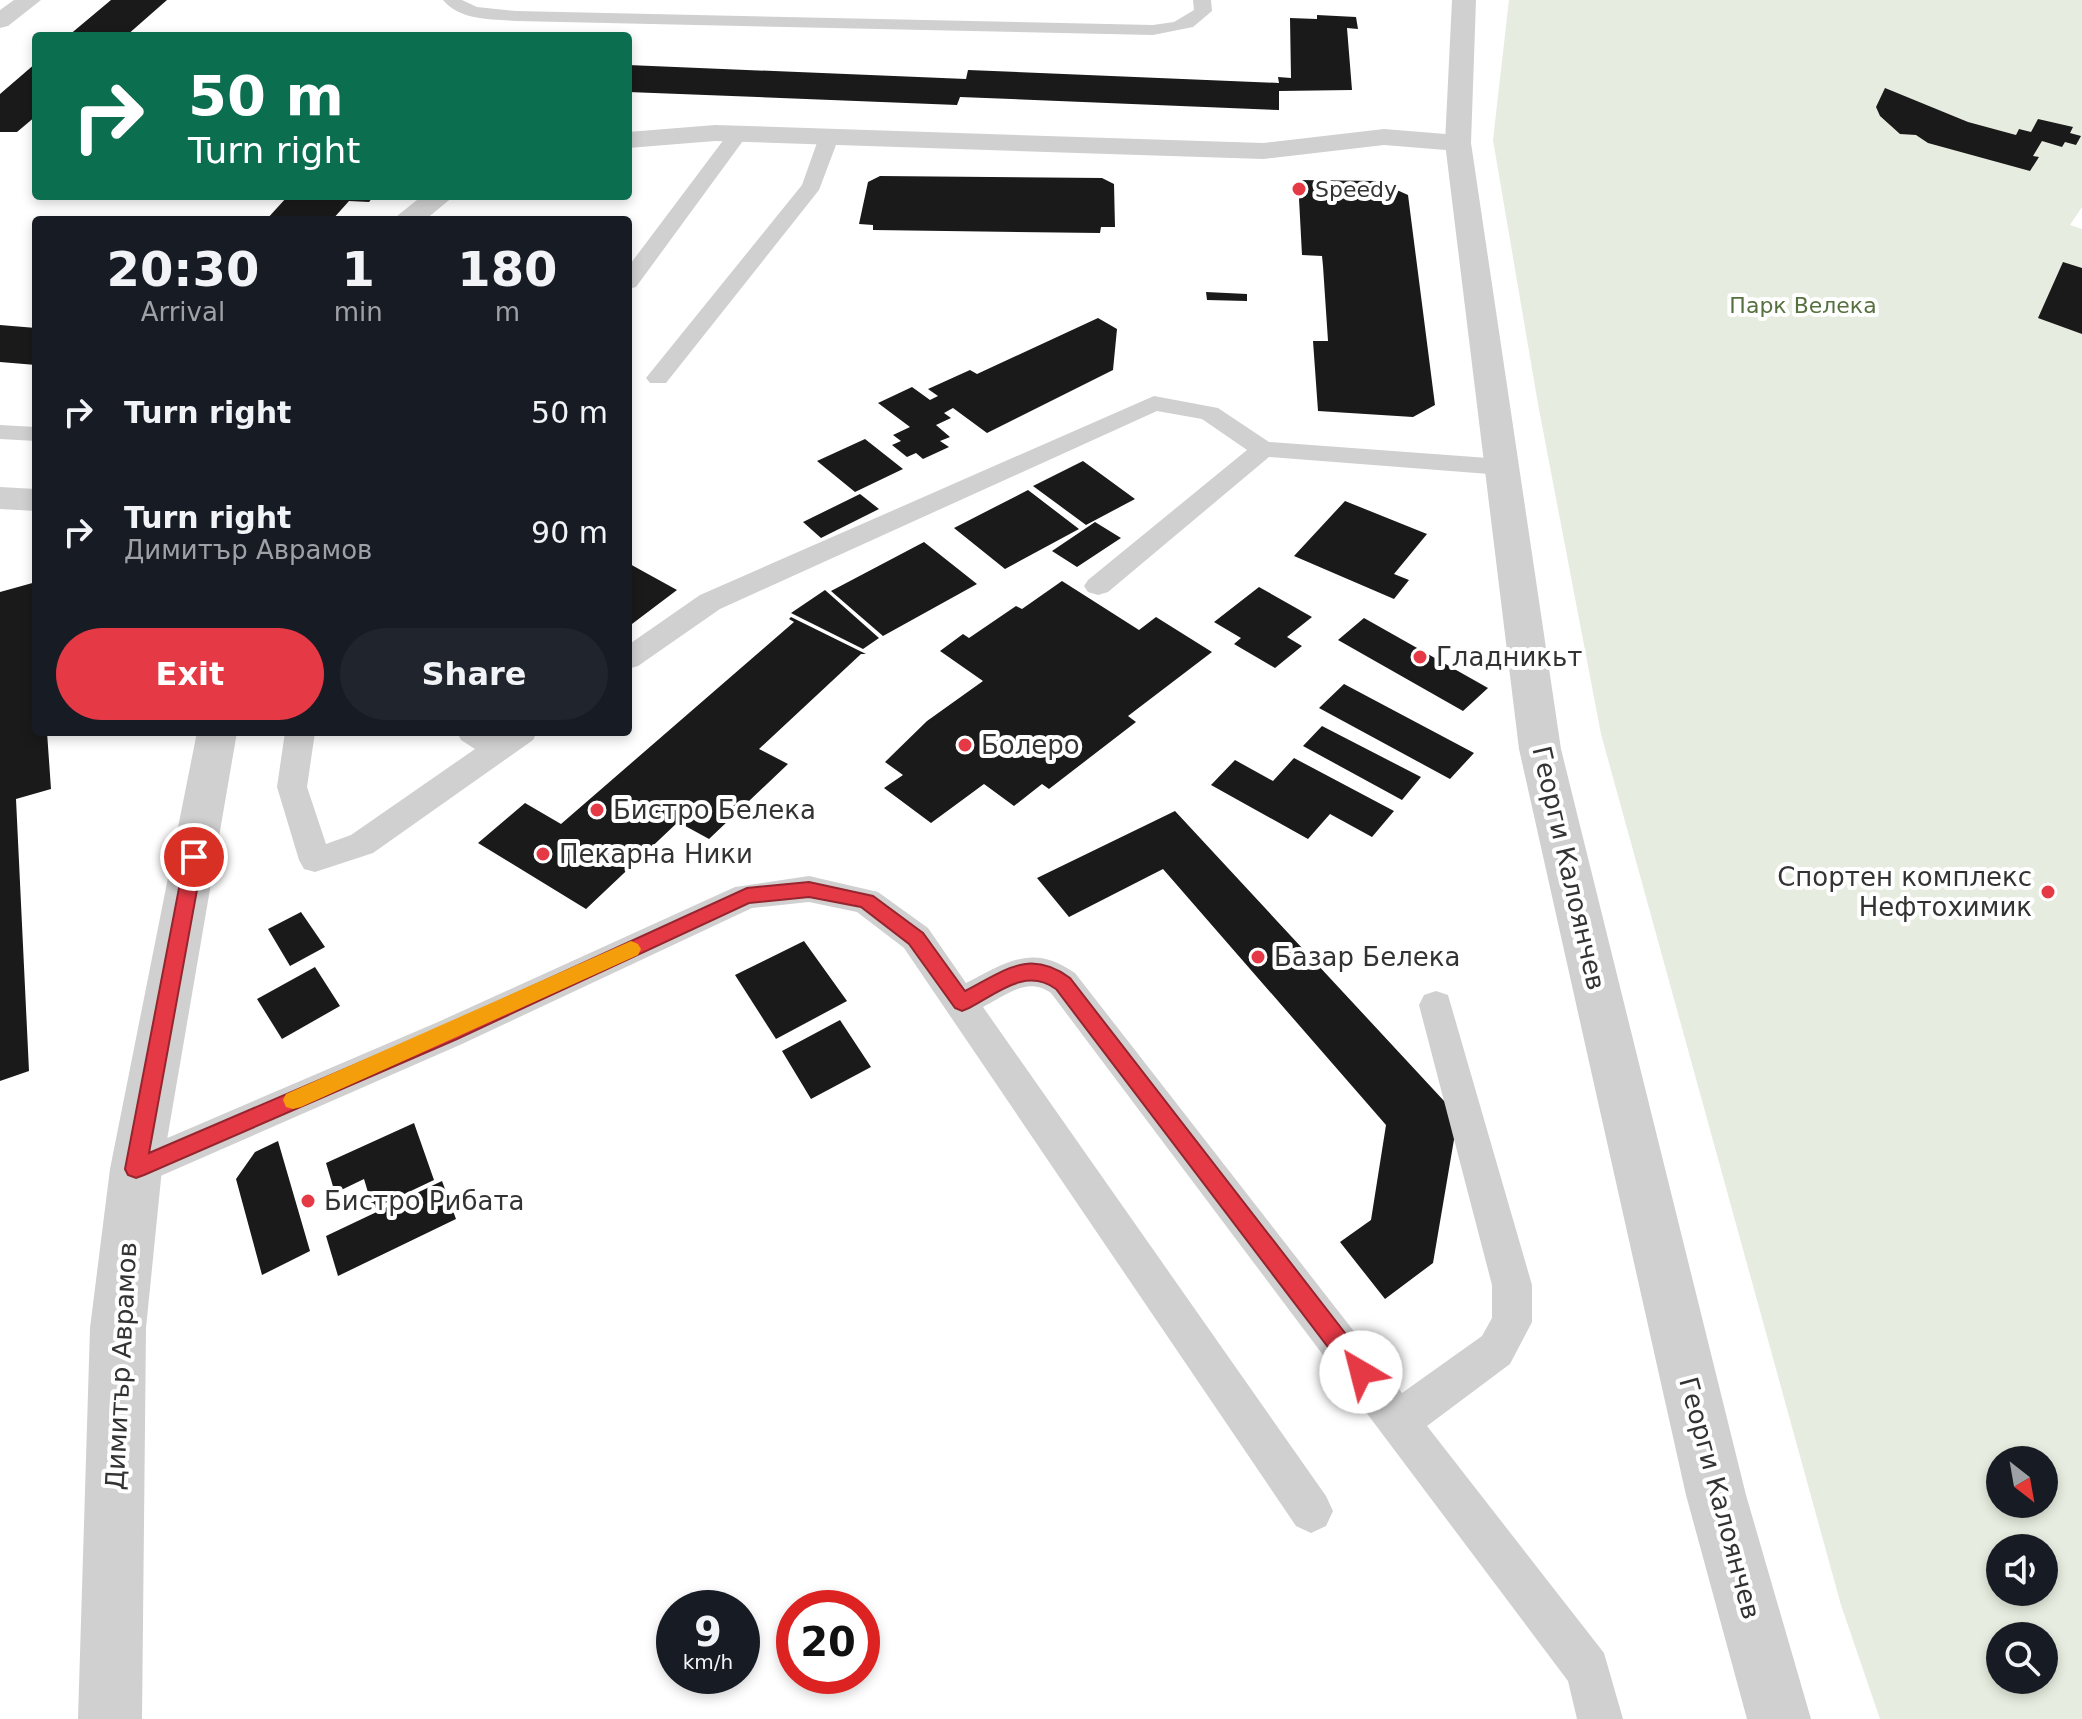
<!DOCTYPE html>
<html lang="en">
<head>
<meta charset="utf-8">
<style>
	:root { --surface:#171b24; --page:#20242c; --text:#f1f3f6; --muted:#9ea1a6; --accent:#e63946 }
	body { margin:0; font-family:"DejaVu Sans",sans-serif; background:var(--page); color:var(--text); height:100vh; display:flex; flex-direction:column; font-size:30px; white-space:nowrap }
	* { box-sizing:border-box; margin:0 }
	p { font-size:26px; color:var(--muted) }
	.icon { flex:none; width:44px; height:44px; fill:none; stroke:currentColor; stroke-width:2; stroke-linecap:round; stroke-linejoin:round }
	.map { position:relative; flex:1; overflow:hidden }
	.drawer { position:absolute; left:32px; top:216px; width:600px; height:520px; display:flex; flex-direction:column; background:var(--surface); border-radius:8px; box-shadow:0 4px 12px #0003 }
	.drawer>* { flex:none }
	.hud { position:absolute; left:32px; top:32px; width:600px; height:168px; border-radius:8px; box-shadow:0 4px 12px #0003; background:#0b6e4f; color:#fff; overflow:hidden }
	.needle { width:52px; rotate:149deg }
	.fabs { position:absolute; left:1986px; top:1446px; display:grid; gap:16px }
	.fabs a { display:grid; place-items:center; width:72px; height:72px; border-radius:50%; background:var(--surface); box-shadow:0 4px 12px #0003; font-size:40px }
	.speed { position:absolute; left:656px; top:1590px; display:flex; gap:16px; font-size:40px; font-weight:700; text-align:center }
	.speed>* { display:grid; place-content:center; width:104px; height:104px; border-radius:50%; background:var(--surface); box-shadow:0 4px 12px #0003; line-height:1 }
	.speed small { font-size:20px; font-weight:400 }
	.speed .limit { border:12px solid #d22; background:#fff; color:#111 }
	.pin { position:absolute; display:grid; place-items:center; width:68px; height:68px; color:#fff; margin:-34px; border:4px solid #fff; border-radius:50%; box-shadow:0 2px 8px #0007 }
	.me { position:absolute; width:88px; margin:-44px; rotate:323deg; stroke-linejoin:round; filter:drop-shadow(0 0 6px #0008) }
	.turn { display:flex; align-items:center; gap:28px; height:168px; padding:0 24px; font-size:36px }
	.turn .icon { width:104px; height:104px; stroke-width:2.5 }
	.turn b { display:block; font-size:56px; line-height:68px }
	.eta { display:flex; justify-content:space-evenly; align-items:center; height:136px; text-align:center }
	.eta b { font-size:48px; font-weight:700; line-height:56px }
	.cta { display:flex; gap:16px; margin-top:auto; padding:16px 24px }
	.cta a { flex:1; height:92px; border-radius:48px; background:var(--accent); color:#fff; font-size:32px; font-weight:700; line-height:92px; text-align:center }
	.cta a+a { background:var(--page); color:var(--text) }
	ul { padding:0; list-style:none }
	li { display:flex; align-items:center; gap:24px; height:120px; padding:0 24px }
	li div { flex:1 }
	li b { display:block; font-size:30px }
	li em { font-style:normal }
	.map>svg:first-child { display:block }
</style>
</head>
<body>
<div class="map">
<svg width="2082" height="1719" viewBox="0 0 2082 1719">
	<rect width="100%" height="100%" fill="#fff"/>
	<path fill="#e6ecdf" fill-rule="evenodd" d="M 1509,0 L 2082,0 L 2082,207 L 2070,225 L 2082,229 L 2082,1719 L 1880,1719 L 1841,1605 L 1601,734 L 1538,404 L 1493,140 ZM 2000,1460 L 2044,1460 L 2044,1504 L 2000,1504 ZM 2000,1548 L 2044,1548 L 2044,1592 L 2000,1592 ZM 2000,1636 L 2044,1636 L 2044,1680 L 2000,1680 Z"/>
	<path fill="#1a1a1a" d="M 111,0 L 167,0 L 126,36 L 68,36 Z
		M 1317,15 L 1356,17 L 1358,29 L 1347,28 L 1352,90 L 1279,91 L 1279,110 L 960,97 L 957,105 L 628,92 L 628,65 L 966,79 L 968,70 L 1279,83 L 1278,77 L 1291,78 L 1290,18 L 1317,19 Z
		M 36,63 L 36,116 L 17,132 L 0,132 L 0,94 Z
		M 1885,88 L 1968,122 L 2016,135 L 2019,129 L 2031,132 L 2038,119 L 2073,127 L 2070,133 L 2081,136 L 2076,145 L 2065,142 L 2062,147 L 2042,141 L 2033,156 L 2039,157 L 2030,171 L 1928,143 L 1916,135 L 1900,134 L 1880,116 L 1876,107 Z
		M 880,176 L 1102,178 L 1114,184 L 1115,227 L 1101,227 L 1100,233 L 873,230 L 873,225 L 859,224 L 868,182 Z
		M 1298,180 L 1377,181 L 1408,195 L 1435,405 L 1413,417 L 1318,411 L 1313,341 L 1328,341 L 1323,266 L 1322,256 L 1302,255 Z
		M 309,196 L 374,196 L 369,202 L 349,201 L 332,220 L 266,220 L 287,197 Z
		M 2063,262 L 2082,268 L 2082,334 L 2038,318 Z
		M 1206,292 L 1247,294 L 1247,301 L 1207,300 Z
		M 1098,318 L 1117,329 L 1113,370 L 987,433 L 953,408 L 944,413 L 951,418 L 936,425 L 950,437 L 940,441 L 949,447 L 923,459 L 916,453 L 907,457 L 892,445 L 901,441 L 893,435 L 910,427 L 878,403 L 912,387 L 930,400 L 938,396 L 928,389 L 970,370 L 977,374 Z
		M 0,325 L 36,328 L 36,365 L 0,362 Z
		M 865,439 L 903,469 L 855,492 L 817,461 Z
		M 1083,461 L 1135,499 L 1086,525 L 1033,486 Z
		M 1028,490 L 1079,529 L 1005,569 L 954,528 Z
		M 860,494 L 879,509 L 821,538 L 803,522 Z
		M 1345,501 L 1427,534 L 1394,574 L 1409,580 L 1394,599 L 1294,556 Z
		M 1095,522 L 1121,538 L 1077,567 L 1052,551 Z
		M 924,542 L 977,584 L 883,636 L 831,591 Z
		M 628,563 L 677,590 L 628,627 Z
		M 1062,581 L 1139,630 L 1156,617 L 1212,652 L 1128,716 L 1136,722 L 1049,789 L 1042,784 L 1014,806 L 984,784 L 931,823 L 884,788 L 903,775 L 885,762 L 927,721 L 983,681 L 940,651 L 963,634 L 969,638 L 1016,606 L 1022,609 Z
		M 36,582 L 36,732 L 47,732 L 51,789 L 16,799 L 29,1071 L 0,1081 L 0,592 Z
		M 1259,587 L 1312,617 L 1287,637 L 1302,646 L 1275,668 L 1234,644 L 1241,638 L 1214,622 Z
		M 825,590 L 879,638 L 863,649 L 791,613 Z
		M 791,617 L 866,654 L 861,654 L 759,749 L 788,764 L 709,839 L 678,822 L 586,909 L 478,843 L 525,803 L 561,824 L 794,622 L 789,619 Z
		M 1364,618 L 1488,688 L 1463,711 L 1338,640 Z
		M 1344,684 L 1474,753 L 1450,779 L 1319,708 Z
		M 1322,726 L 1421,777 L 1402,800 L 1303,746 Z
		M 1294,758 L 1394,811 L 1372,837 L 1330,814 L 1308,839 L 1211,785 L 1235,760 L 1273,781 Z
		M 1175,811 L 1458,1116 L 1433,1263 L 1385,1299 L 1340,1242 L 1371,1220 L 1386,1125 L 1163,869 L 1069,917 L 1037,878 Z
		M 301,912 L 325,947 L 290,966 L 268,929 Z
		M 804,941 L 847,1001 L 776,1039 L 735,975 Z
		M 315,967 L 340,1006 L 282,1039 L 257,999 Z
		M 840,1020 L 871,1067 L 811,1099 L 782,1051 Z
		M 414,1123 L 434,1180 L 373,1209 L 364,1179 L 335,1193 L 326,1163 Z
		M 278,1141 L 310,1251 L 262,1275 L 236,1179 L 255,1152 Z
		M 442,1181 L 456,1219 L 338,1276 L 326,1236 Z"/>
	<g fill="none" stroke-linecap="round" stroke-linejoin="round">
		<path fill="#d0d0d0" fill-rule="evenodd" d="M 443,0 L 462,0 L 477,7 L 516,11 L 1153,25 L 1174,22 L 1194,10 L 1193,0 L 1211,0 L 1212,11 L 1193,27 L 1153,35 L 516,21 C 491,19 461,21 443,0 Z
			M 738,128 L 748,134 L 636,287 L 628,289 L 628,267 L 731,130 Z
			M 829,131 L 839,137 L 819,190 L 666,383 L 650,383 L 646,378 L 650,373 L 802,185 L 819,137 Z
			M 1154,396 L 1218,408 L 1269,442 L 1502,459 L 1511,462 L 1515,467 L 1511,472 L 1502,475 L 1269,457 L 1108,592 L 1098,595 L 1088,592 L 1084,586 L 1088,580 L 1247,450 L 1202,419 L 1157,411 L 720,609 L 638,666 L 628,669 L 628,645 L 700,595 Z
			M 0,425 L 36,427 L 36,441 L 0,439 Z
			M 285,732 L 315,732 L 307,787 L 326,844 L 351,835 L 475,749 L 461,740 L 457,732 L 537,732 L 533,740 L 373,853 L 315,872 L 304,869 L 299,860 L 277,787 Z
			M 809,876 L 878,892 L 928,928 L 966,983 C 1008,962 1032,943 1075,973 L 1402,1393 L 1482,1336 L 1492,1318 L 1492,1285 L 1419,1005 L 1424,995 L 1436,991 L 1448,995 L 1532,1285 L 1532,1322 L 1510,1364 L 1427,1426 L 1604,1653 L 1623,1719 L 1577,1719 L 1568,1681 L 1051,993 C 1027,976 1007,995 983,1007 L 1326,1496 L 1333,1511 L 1326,1526 L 1311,1533 L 1296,1526 L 904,948 L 857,912 L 809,902 L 752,908 L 462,1044 L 149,1181 L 136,1186 L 123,1181 L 117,1169 L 123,1157 L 438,1022 L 735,887 Z"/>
		<path fill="#d0d0d0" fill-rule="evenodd" d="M 14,0 L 41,0 L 8,26 L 0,28 L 0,10 Z
			M 715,125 L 1263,143 L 1384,129 L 1458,135 L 1467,137 L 1471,143 L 1467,149 L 1458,151 L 1384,145 L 1263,159 L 715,141 L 628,148 L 628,132 Z
			M 422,196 L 454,196 L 425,220 L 392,220 Z"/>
		<path fill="#d0d0d0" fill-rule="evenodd" d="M 1452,0 L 1476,0 L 1471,143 L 1561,749 L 1746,1495 L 1811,1719 L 1747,1719 L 1686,1495 L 1519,749 L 1445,143 Z
			M 0,487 L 36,489 L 36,511 L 0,509 Z
			M 197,732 L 237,732 L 162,1169 L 146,1328 L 142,1719 L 78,1719 L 90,1328 L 110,1169 Z"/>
	</g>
	<path fill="#e63946" stroke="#96252e" stroke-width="2" d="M 194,850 L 203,857 L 149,1153 L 443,1027 L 747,888 L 809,882 L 873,896 L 923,933 L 965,991 C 1004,971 1029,948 1070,978 L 1369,1364 L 1373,1372 L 1369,1380 L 1361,1384 L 1353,1380 L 1056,989 C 1026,967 998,993 969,1008 L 962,1011 L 955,1008 L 909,944 L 861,907 L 809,897 L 749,903 L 457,1039 L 144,1175 L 136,1178 L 128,1175 L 125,1169 L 185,857 Z"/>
	<path fill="#f59e0b" d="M 631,941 L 638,944 L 641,949 L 638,955 L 301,1107 L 293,1109 L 286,1107 L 283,1100 L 286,1094 Z"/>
	<g fill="#e63946" stroke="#fff" stroke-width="3">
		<circle cx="1299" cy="189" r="8"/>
		<circle cx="1420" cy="657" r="8"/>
		<circle cx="965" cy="745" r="8"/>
		<circle cx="597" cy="810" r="8"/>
		<circle cx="543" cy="854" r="8"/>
		<circle cx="2048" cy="892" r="8"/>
		<circle cx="1258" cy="957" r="8"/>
		<circle cx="308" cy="1201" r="8"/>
	</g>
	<g text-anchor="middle" stroke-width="8" stroke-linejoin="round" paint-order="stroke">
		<g font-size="22" fill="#333" stroke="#fff" text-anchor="start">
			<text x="1315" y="197">Speedy</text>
		</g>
		<g font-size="22" fill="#56703f" stroke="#fff">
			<text x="1803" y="313">Парк Велека</text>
		</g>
		<g font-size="26" fill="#333" stroke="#fff" text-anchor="start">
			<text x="1436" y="666">Гладникьт</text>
			<text x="981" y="754">Болеро</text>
			<text x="613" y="819">Бистро Белека</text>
			<text x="559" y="863">Пекарна Ники</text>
			<text x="2032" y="886" text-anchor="end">Спортен комплекс<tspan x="2032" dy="30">Нефтохимик</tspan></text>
			<text x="1274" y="966">Базар Белека</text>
			<text x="324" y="1210">Бистро Рибата</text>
		</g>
		<g font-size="26" fill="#333" stroke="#fff">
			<text transform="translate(1569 868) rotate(77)" y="9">Георги Калоянчев</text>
			<text transform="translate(121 1366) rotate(-87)" y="9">Димитър Аврамов</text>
			<text transform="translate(1720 1498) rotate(75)" y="9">Георги Калоянчев</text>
		</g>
	</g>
</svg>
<div class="fabs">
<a><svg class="needle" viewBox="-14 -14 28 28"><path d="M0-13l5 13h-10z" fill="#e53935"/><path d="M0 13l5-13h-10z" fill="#9ea1a6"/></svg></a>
<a><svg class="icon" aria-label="sound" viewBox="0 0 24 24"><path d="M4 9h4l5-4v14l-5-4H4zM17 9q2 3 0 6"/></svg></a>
<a><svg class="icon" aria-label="search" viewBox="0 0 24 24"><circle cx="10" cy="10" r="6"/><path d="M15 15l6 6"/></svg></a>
</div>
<div class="speed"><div>9<small>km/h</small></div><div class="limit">20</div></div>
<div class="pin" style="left:194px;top:857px;background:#d93025"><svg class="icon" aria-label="arrive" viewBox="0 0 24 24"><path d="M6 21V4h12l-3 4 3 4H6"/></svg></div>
<svg class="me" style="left:1361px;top:1372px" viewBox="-20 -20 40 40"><circle r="19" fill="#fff"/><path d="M0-13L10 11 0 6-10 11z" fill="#e63946"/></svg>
<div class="hud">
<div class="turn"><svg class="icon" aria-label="right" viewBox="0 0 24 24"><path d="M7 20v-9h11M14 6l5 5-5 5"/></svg><div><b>50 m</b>Turn right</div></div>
</div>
<section class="drawer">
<div class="eta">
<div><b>20:30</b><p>Arrival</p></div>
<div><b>1</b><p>min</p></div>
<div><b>180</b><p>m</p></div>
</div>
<ul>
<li><svg class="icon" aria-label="right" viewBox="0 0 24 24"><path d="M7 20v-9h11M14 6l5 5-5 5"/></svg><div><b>Turn right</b></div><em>50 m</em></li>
<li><svg class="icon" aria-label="right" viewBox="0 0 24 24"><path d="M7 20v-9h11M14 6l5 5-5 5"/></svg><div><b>Turn right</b><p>Димитър Аврамов</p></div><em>90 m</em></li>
</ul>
<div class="cta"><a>Exit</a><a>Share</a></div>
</section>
</div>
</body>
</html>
